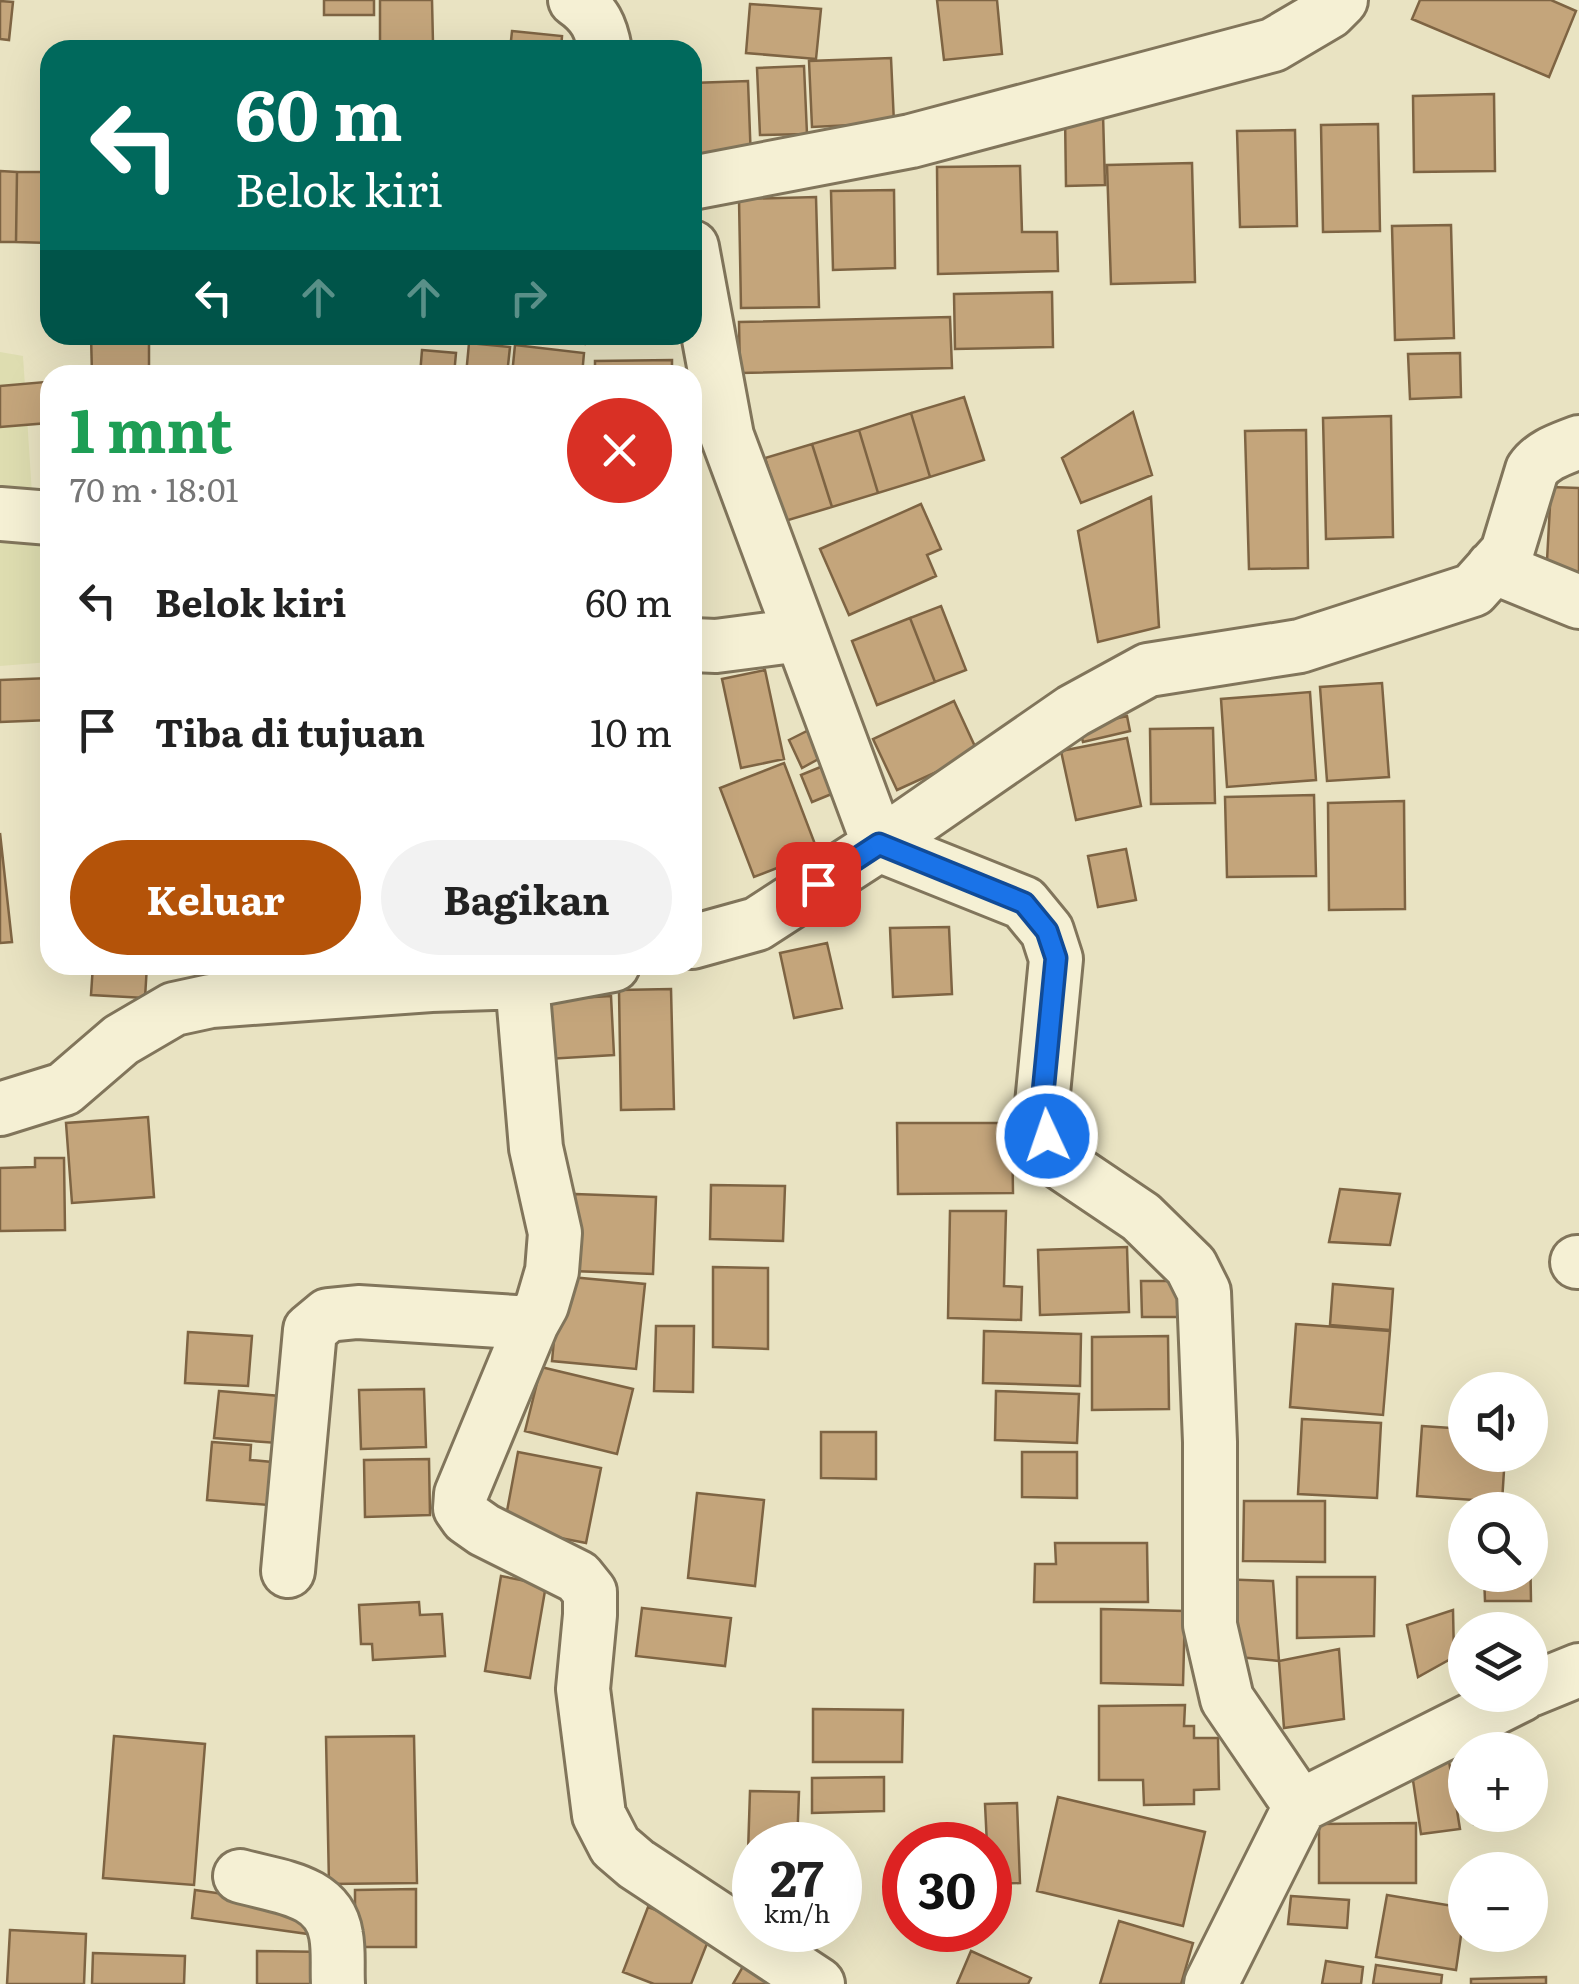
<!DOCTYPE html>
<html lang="id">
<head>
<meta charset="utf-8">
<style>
	:root { --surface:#fff; --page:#f2f2f2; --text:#222; --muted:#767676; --accent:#b45309 }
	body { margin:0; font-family:Literata,serif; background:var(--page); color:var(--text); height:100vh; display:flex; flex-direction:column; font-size:38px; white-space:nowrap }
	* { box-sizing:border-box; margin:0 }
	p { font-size:32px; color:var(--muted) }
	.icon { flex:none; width:55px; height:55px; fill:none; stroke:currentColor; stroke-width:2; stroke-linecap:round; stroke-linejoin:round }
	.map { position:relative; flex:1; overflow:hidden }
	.drawer { position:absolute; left:40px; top:365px; width:662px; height:610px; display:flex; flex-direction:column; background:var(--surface); border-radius:30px; box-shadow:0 10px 40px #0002 }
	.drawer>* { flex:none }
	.banner { position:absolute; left:40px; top:40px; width:662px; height:305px; border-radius:30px; box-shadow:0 10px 40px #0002; background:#00695c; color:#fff; overflow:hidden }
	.buttons { position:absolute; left:1448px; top:1372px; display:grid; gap:20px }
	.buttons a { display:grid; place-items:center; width:100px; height:100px; border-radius:50%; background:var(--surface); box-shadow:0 10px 40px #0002; font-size:50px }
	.speed { position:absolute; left:732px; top:1822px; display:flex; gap:20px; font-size:50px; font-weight:700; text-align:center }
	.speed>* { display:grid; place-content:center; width:130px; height:130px; border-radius:50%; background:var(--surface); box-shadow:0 10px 40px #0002; line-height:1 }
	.speed small { font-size:25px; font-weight:400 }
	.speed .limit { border:15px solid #d22; background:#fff; color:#111 }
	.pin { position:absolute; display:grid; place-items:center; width:85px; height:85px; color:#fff; margin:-42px; border-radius:20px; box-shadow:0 5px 15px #0006 }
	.me { position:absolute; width:110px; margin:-55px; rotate:357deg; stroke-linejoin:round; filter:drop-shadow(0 0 8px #0008) }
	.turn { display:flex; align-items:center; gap:35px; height:210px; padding:0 30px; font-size:45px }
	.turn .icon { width:130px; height:130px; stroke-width:2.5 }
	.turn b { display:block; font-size:70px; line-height:85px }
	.lanes { display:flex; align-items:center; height:95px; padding:0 30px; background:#0003; justify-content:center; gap:50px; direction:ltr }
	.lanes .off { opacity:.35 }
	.round { display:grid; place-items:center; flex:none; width:105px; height:105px; border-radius:52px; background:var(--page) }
	.headline { display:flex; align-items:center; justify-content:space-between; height:170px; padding:0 30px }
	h1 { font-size:60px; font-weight:700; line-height:75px; color:#1e9e55 }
	.button { display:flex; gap:20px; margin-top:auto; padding:20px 30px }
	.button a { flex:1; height:115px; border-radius:60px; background:var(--accent); color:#fff; font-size:40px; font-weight:700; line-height:115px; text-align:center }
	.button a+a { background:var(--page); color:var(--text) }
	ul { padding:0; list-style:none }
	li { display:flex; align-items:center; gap:30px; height:130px; padding:0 30px }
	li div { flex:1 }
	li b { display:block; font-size:38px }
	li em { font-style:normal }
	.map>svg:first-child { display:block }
</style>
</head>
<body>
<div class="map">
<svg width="1579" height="1984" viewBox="0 0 1579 1984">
	<rect width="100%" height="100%" fill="#e9e3c2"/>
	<path fill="#deddb0" d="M 0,352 L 23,356 L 33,509 L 50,509 L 50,662 L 0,666 Z"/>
	<path fill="#c4a57b" stroke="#7e6443" stroke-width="2.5" d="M 324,0 L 374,0 L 374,15 L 324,15 Z
		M 380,0 L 432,0 L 433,43 L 380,44 Z
		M 937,0 L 997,0 L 1002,54 L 944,60 Z
		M 1420,0 L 1551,0 L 1576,11 L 1549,77 L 1412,19 Z
		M 0,1 L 13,2 L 9,40 L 0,39 Z
		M 750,4 L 821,9 L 816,59 L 746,53 Z
		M 512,31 L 562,36 L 561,50 L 510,50 Z
		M 891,58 L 894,123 L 812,127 L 809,61 Z
		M 804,66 L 807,134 L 760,135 L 757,68 Z
		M 748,81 L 751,161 L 692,163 L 692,83 Z
		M 1494,94 L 1495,171 L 1414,172 L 1413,96 Z
		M 1065,114 L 1103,114 L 1105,185 L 1066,186 Z
		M 1378,124 L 1380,231 L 1323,232 L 1321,125 Z
		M 1295,130 L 1297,226 L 1240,227 L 1237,131 Z
		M 1192,163 L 1195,282 L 1111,284 L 1107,165 Z
		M 1020,166 L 1022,232 L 1057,232 L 1058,271 L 938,274 L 937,167 Z
		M 0,171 L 17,172 L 16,242 L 0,242 Z
		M 17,172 L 50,172 L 50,243 L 16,242 Z
		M 894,190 L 895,268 L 833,270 L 831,191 Z
		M 816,197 L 819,307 L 741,308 L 739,199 Z
		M 1451,225 L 1454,338 L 1395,340 L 1392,226 Z
		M 1052,292 L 1053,347 L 955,349 L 954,294 Z
		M 950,317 L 952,368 L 740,373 L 739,322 Z
		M 91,335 L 149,335 L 149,375 L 92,375 Z
		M 466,335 L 513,335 L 513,341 Z
		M 519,335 L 587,335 L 585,344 L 518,337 Z
		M 616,335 L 681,335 L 681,341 L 616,341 Z
		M 469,343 L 510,347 L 507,375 L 466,375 Z
		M 515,345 L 584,353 L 582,375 L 512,375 Z
		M 422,350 L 456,353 L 454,375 L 420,375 Z
		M 1460,353 L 1461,397 L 1410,399 L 1408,354 Z
		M 672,360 L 672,375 L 595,375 L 595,361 Z
		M 45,382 L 48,423 L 0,427 L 0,386 Z
		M 964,397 L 984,460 L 930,477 L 911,413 Z
		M 1133,412 L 1152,475 L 1081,503 L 1062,458 Z
		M 911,413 L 930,477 L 878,493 L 859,430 Z
		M 1391,416 L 1393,537 L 1326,539 L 1323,418 Z
		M 692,424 L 696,424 L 697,460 L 692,460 Z
		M 859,430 L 878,493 L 832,507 L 812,444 Z
		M 1306,430 L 1308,568 L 1249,569 L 1245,431 Z
		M 812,444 L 832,507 L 785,521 L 765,458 Z
		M 1551,487 L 1579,488 L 1579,581 L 1546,579 Z
		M 1151,497 L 1159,627 L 1098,642 L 1078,531 Z
		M 921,504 L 941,549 L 927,555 L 936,576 L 849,615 L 820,549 Z
		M 941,606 L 966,670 L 935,682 L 910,618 Z
		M 910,618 L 935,682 L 877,705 L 852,641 Z
		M 765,670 L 784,759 L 741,768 L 722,679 Z
		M 50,678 L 50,720 L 0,722 L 0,680 Z
		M 1382,683 L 1389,777 L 1327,781 L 1320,687 Z
		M 1310,692 L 1316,780 L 1227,787 L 1221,699 Z
		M 954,701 L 978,753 L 897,790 L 873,739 Z
		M 1127,716 L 1130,731 L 1083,742 L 1079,727 Z
		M 1213,728 L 1215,803 L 1151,804 L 1150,729 Z
		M 811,729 L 824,756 L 802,768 L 789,740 Z
		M 1127,738 L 1141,806 L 1076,820 L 1061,751 Z
		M 784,763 L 818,852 L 754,877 L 720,788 Z
		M 828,764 L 839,791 L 812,802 L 801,775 Z
		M 1314,795 L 1316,876 L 1227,877 L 1225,797 Z
		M 1404,801 L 1405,909 L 1329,910 L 1328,803 Z
		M 0,833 L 12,942 L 0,943 Z
		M 1126,849 L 1136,900 L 1098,907 L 1088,856 Z
		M 949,927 L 952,994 L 893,997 L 890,928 Z
		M 827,943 L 842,1008 L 794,1018 L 780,953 Z
		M 93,965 L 147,965 L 145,998 L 91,995 Z
		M 671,989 L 674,1109 L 621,1110 L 619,990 Z
		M 611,996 L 614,1055 L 547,1059 L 544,1000 Z
		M 148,1117 L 154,1197 L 72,1203 L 66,1123 Z
		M 897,1123 L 1012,1123 L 1013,1193 L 898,1194 Z
		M 35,1158 L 64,1158 L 65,1230 L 0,1231 L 0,1168 L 35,1167 Z
		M 711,1185 L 785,1186 L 783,1241 L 710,1239 Z
		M 1340,1189 L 1400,1194 L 1390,1245 L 1329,1242 Z
		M 575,1194 L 656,1197 L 653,1274 L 572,1271 Z
		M 950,1211 L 1006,1211 L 1004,1286 L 1022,1287 L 1021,1320 L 948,1318 Z
		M 1127,1247 L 1129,1312 L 1040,1315 L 1038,1250 Z
		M 713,1267 L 768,1268 L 768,1349 L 713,1347 Z
		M 560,1276 L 645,1284 L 636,1369 L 552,1361 Z
		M 1141,1281 L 1179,1281 L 1179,1317 L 1142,1317 Z
		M 1333,1284 L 1393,1289 L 1390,1330 L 1330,1325 Z
		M 1296,1324 L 1390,1331 L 1383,1415 L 1290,1407 Z
		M 656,1326 L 694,1326 L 693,1392 L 654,1391 Z
		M 984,1331 L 1081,1334 L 1080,1386 L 983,1383 Z
		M 188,1332 L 252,1336 L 248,1386 L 185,1383 Z
		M 1168,1336 L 1169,1409 L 1092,1410 L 1092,1337 Z
		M 541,1367 L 633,1389 L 617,1454 L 525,1431 Z
		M 424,1389 L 426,1447 L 361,1449 L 359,1390 Z
		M 219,1391 L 280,1396 L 277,1443 L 214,1438 Z
		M 996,1391 L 1079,1394 L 1077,1443 L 995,1440 Z
		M 1302,1419 L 1381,1423 L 1377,1498 L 1298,1494 Z
		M 1422,1426 L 1465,1429 L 1465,1455 L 1505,1455 L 1502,1502 L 1417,1496 Z
		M 821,1432 L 876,1432 L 876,1479 L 821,1478 Z
		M 212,1442 L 251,1445 L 250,1460 L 272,1462 L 268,1505 L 207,1500 Z
		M 518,1452 L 601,1468 L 586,1543 L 504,1527 Z
		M 1022,1452 L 1077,1452 L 1077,1498 L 1022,1497 Z
		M 429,1459 L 430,1515 L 365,1517 L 364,1460 Z
		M 697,1493 L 764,1500 L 755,1586 L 688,1578 Z
		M 1244,1501 L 1325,1501 L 1325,1562 L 1243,1561 Z
		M 1055,1543 L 1147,1543 L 1148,1602 L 1034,1602 L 1035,1564 L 1056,1564 Z
		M 1530,1546 L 1531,1601 L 1485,1601 L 1484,1575 L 1530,1575 Z
		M 501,1576 L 546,1585 L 530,1678 L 485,1671 Z
		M 1297,1577 L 1375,1577 L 1374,1636 L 1297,1638 Z
		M 1218,1579 L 1273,1581 L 1279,1661 L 1228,1656 Z
		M 419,1602 L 420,1615 L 442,1614 L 445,1656 L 373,1660 L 372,1644 L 361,1644 L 359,1605 Z
		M 642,1608 L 731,1618 L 725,1666 L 636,1656 Z
		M 1101,1609 L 1185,1611 L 1183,1685 L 1101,1683 Z
		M 1453,1610 L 1454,1657 L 1418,1677 L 1407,1625 Z
		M 1339,1649 L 1344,1719 L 1284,1728 L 1279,1661 Z
		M 1185,1705 L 1184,1726 L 1194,1726 L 1194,1738 L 1218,1738 L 1219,1789 L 1194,1790 L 1194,1804 L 1144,1805 L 1143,1780 L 1099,1780 L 1099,1706 Z
		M 813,1709 L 903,1710 L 902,1762 L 813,1762 Z
		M 114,1736 L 205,1744 L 194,1885 L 103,1878 Z
		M 414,1736 L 417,1883 L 329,1884 L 326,1737 Z
		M 1449,1761 L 1460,1829 L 1421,1834 L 1411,1767 Z
		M 884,1777 L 884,1811 L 812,1813 L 812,1778 Z
		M 750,1791 L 799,1792 L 797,1845 L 755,1845 L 755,1853 L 748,1853 Z
		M 1058,1797 L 1205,1832 L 1183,1926 L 1037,1891 Z
		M 1017,1803 L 1020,1883 L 990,1884 L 990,1845 L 987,1845 L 985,1804 Z
		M 1473,1815 L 1510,1815 L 1510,1817 L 1474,1824 Z
		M 1416,1823 L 1416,1883 L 1319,1883 L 1319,1824 Z
		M 416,1889 L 416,1947 L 355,1947 L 355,1890 Z
		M 195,1890 L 311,1906 L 308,1934 L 192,1918 Z
		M 1387,1895 L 1465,1908 L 1456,1970 L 1376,1957 Z
		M 1291,1896 L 1349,1900 L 1347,1928 L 1288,1924 Z
		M 648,1907 L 712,1931 L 691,1984 L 654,1984 L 623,1972 Z
		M 1119,1921 L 1193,1943 L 1181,1984 L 1100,1984 Z
		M 10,1930 L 86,1934 L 84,1984 L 7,1984 Z
		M 257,1951 L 330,1952 L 329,1984 L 257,1984 Z
		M 971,1951 L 1031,1978 L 1028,1984 L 957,1984 Z
		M 93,1953 L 185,1956 L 184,1984 L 92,1984 Z
		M 749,1956 L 800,1984 L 733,1984 Z
		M 1326,1961 L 1363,1967 L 1361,1984 L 1322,1984 Z
		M 1376,1965 L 1442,1975 L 1441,1984 L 1373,1984 Z
		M 1546,1977 L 1546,1984 L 1471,1984 L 1471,1979 Z"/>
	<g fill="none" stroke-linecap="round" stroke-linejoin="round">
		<g stroke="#81755b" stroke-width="58">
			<path id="street" d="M 575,0 C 595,14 601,27 605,50
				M 692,183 L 911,141 L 1273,45 L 1329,12 L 1341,0
				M 692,247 L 727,436 L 879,845 L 1024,903 L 1047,931 L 1056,959 L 1041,1114 L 1052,1157 L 1141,1217 L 1191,1266 L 1204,1292 L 1210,1442 L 1210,1625 L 1227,1699 L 1300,1806
				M 0,514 L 50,518
				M 1493,567 L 1579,602
				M 692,645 L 716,646 L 800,635
				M 692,942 L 757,924 L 879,845 L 1073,711 L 1148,670 L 1300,646 L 1473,590 L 1507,552 L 1532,470 C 1543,454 1562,449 1579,442
				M 0,1109 L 64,1089 L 121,1040 L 174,1009 L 211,1001 L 431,985 L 522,982 L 613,965
				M 1577,1262 L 1579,1262
				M 532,1323 L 461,1494 L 460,1508 L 467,1518 L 484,1530 L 578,1577 L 590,1592 L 590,1615 L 583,1689 L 599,1815 L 615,1846 L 636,1864 L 818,1984
				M 288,1571 L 310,1330 L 328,1315 L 358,1312 L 532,1323 L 542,1305 L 552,1271 L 555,1233 L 536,1148 L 522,982
				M 1530,1690 L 1579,1670
				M 240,1876 C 278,1887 329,1889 336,1935 C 339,1951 337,1968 338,1984
				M 1211,1984 L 1300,1806 L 1521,1695"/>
		</g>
		<use href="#street" stroke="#f5f0d4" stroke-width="52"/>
	</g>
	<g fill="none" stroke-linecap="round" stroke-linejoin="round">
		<g stroke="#114b97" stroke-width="25">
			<path id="route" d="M 818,884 L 879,844 L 1024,903 L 1047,931 L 1056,958 L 1041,1114 L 1047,1136"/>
		</g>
		<use href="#route" stroke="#1a73e8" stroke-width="18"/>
	</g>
</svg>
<div class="buttons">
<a><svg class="icon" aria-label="sound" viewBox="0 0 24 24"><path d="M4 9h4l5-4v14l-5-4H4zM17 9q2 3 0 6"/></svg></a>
<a><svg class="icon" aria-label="search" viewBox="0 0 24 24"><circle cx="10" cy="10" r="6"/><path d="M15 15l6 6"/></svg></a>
<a><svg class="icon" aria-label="layers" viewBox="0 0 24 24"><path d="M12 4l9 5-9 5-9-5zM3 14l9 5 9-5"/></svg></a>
<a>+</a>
<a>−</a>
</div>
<div class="speed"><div>27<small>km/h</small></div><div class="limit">30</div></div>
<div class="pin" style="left:818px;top:884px;background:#d93025"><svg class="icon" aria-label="arrive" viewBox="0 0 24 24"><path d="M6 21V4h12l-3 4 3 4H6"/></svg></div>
<svg class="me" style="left:1047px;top:1136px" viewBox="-20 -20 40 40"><circle r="17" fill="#1a73e8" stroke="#fff" stroke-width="3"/><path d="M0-11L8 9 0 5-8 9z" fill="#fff"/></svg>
<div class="banner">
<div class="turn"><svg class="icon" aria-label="left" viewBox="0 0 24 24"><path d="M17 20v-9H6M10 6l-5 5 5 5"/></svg><div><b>60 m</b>Belok kiri</div></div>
<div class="lanes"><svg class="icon" aria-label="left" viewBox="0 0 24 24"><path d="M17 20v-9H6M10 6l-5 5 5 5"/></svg><svg class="icon off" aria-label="ahead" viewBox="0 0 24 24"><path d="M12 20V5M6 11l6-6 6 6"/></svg><svg class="icon off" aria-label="ahead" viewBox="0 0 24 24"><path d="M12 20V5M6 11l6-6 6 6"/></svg><svg class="icon off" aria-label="right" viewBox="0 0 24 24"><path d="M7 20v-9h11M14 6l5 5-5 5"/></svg></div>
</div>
<section class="drawer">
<div class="headline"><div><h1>1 mnt</h1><p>70 m · 18:01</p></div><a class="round" style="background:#d93025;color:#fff"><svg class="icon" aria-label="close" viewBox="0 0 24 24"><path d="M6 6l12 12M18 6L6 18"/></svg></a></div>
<ul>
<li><svg class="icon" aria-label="left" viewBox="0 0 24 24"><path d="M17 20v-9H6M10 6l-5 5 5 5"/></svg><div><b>Belok kiri</b></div><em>60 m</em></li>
<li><svg class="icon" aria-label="arrive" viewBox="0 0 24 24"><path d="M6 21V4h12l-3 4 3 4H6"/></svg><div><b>Tiba di tujuan</b></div><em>10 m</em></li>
</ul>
<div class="button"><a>Keluar</a><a>Bagikan</a></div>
</section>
</div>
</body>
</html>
